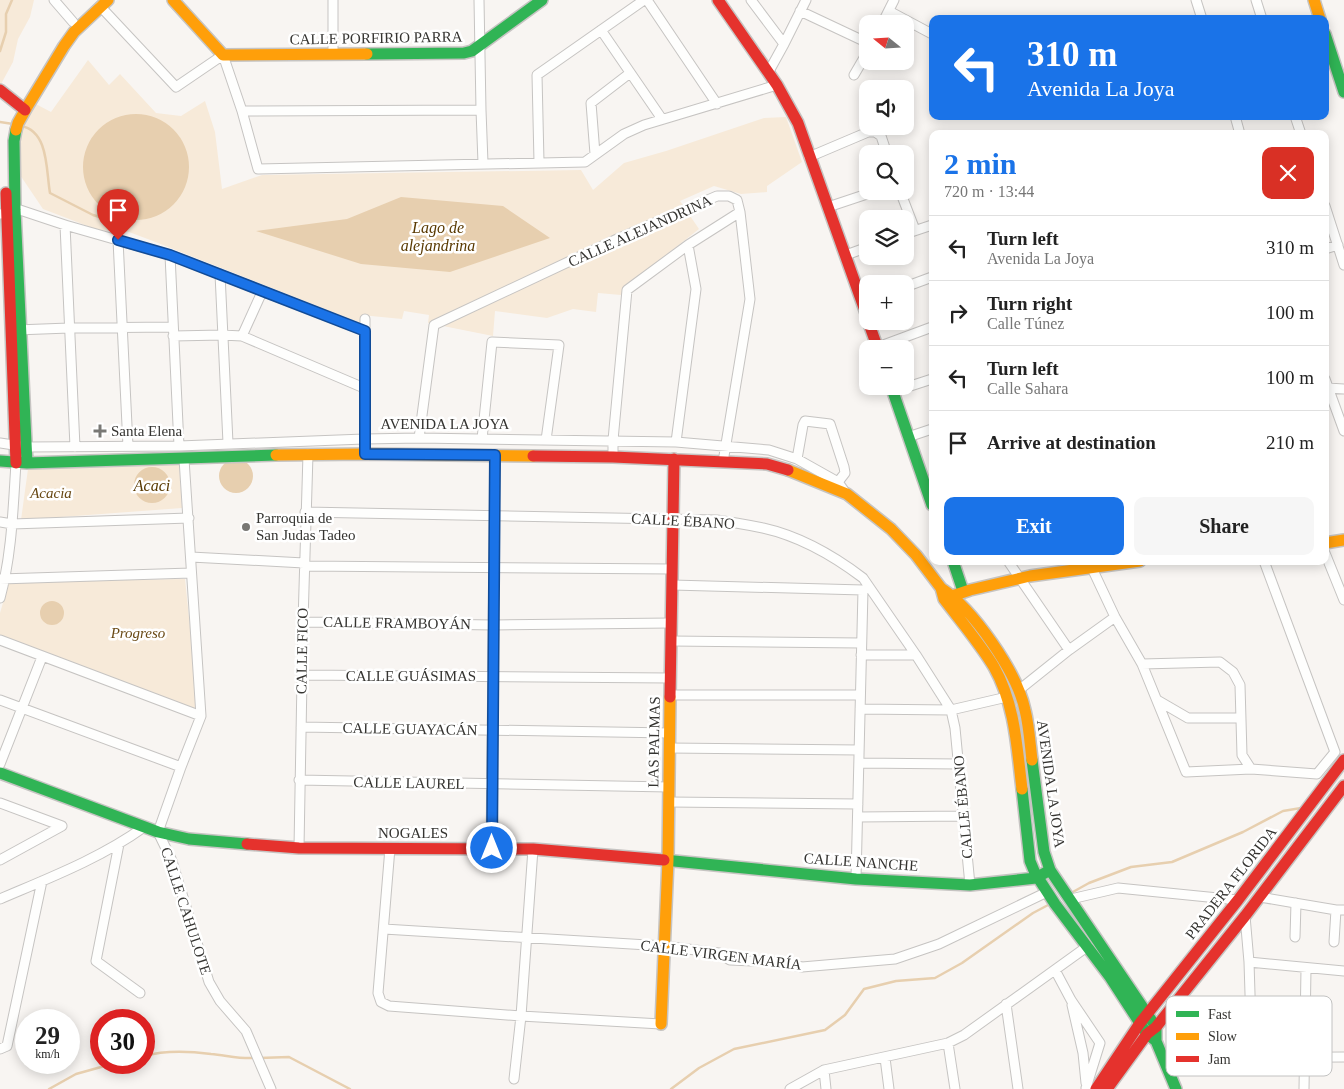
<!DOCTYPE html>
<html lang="en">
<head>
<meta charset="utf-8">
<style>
	:root { --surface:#fff; --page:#f6f6f6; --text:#222; --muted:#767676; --line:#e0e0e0; --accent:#1a73e8 }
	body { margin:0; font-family:"Times New Roman",serif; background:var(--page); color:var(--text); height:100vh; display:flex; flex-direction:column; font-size:19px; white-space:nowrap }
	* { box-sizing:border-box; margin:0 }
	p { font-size:16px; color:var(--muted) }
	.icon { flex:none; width:28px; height:28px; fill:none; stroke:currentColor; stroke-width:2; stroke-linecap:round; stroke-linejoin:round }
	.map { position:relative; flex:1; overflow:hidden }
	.drawer { position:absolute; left:929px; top:130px; width:400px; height:435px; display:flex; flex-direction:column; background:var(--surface); border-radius:10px; box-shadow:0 2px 12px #0003 }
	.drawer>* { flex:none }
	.hud { position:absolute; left:929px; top:15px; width:400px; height:105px; border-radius:10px; box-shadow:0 2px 12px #0003; background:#1a73e8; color:#fff; overflow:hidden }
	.needle { width:32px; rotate:288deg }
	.buttons { position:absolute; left:859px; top:15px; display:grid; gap:10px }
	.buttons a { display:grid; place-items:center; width:55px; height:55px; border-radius:10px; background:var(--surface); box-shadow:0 2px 12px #0003; font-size:25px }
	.speed { position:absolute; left:15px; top:1009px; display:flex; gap:10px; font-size:25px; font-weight:700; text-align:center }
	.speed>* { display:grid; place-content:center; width:65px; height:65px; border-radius:50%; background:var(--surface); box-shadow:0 2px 12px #0003; line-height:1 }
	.speed small { font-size:12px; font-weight:400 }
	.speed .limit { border:8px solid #d22; background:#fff; color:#111 }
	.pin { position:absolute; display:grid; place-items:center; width:42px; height:42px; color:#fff; margin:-51px -21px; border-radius:50% 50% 50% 0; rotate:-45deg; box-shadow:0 0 5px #0007 }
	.pin .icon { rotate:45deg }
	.me { position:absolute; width:55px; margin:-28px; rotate:0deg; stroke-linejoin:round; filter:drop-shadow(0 0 4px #0008) }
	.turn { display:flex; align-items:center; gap:18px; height:105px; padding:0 15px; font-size:22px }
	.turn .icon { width:65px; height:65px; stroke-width:2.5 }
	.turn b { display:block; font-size:35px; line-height:42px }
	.round { display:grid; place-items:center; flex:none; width:52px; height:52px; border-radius:10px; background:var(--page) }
	.headline { display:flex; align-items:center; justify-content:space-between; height:85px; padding:0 15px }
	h1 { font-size:30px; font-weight:600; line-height:38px; color:var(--accent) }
	.button { display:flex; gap:10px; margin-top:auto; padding:10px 15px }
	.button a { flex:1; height:58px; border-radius:10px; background:var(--accent); color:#fff; font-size:20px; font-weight:600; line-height:58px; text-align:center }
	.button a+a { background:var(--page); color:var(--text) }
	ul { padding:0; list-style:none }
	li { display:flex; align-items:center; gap:15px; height:65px; padding:0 15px; border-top:1px solid var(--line) }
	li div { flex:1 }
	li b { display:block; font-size:19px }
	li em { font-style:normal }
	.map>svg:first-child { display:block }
</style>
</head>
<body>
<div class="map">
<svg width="1344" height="1089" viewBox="0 0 1344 1089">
	<rect width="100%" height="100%" fill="#f8f5f2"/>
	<path fill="#f7ead9" d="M 0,0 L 34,0 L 30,17 L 18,39 L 13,62 L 1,84 L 0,83 Z
		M 88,60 L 109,85 L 120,74 L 156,113 L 181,116 L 205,101 L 215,132 L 222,189 L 262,175 L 581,170 L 593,190 L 624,163 L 666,151 L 764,118 L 786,117 L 802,162 L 767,186 L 767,192 L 741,194 L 714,186 L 680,201 L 699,229 L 632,282 L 621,295 L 598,293 L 596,312 L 573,309 L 547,318 L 495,311 L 493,336 L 428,323 L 429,315 L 404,311 L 402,319 L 361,315 L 360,323 L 153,241 L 129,232 L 98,230 L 43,209 L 18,172 L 18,137 L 32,102 L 51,112 Z
		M 179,462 L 182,508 L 21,520 L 28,469 Z
		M 185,579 L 199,714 L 0,636 L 0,613 L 9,582 Z"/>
	<path fill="#e7cfaf" d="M83 167a53 53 0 1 1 106 0a53 53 0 1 1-106 0Z
		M 401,197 L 503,206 L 550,238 L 450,272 L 361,264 L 256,231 L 347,219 Z
		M219 476a17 17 0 1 1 34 0a17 17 0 1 1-34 0Z
		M134 485a18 18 0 1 1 36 0a18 18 0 1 1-36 0Z
		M40 613a12 12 0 1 1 24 0a12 12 0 1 1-24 0Z"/>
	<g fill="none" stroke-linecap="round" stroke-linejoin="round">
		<path stroke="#e7cfaf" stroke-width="2.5" d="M 0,51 L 6,32 L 6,14 L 12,0
			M 0,122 L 13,124
			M 21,126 C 49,131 46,171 50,193 L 93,215 L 113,221 L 126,218
			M 1071,893 L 1089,883 L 1131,867 L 1172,862 L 1243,832 L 1283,811 L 1301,808
			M 144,1056 C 165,1050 189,1051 211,1054 C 225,1055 239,1059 254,1058
			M 259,1058 L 289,1057 L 350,1089
			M 49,1089 L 76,1074 L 119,1062
			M 671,1089 L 699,1068 L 734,1049 L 825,1030 L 845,1015 L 864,989 L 896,981 L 935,978 L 962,963 L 1033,913 L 1050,904"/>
		<g stroke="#c6c4c2" stroke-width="11">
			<path id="street" d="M 54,0 L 73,22
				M 479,0 L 481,110 L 483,163
				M 647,0 L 717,104
				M 751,0 L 784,44
				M 1196,0 L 1202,19
				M 1256,0 L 1262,19
				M 100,6 L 176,87 L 223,55 L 242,111 L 258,169 L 585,162 L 624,134 L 644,125 L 777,85
				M 800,11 L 868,43
				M 889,11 L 932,34
				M 882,24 L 894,0
				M 601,30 L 662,119
				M 333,54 L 333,0
				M 768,73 L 784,44 L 806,0
				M 854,75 L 868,51
				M 242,111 L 481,110
				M 1235,116 L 1240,134
				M 1295,116 L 1301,134
				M 595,154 L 591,103 L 630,73
				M 809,157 L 868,132 L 875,132 L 881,136 L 887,154
				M 539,162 L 537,75 L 644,0
				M 900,191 L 915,230
				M 1325,206 L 1344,265
				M 828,207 L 876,191
				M 0,214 L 20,210 L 65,225 L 170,255 L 365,331
				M 65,225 L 75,447
				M 905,234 L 932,225
				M 118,240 L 128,446
				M 1325,249 L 1338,245
				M 170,255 L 179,446
				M 846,255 L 868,247
				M 220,274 L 228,443
				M 905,287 L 932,277
				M 16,330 L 69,328 L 172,327
				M 173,336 L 222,335 L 242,336 L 364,388
				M 242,336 L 262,292
				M 878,347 L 932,327
				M 1325,379 L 1344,431
				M 1328,388 L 1344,389
				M 892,392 L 932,379
				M 908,437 L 932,429
				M 419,438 L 434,325 L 617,239 L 717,196 L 729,196 L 737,200 L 740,212 L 750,299 L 723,462
				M 482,439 L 492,342 L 559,345 L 546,440
				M 676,442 L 696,289 L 688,245
				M 0,443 L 27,447 L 179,446 L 364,439 L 419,438 L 676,442 L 769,450 L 797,459 L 838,482 L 845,492
				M 365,454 L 365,319
				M 613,457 L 613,440 L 627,290 L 688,245 L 740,212
				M 184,459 L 201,716 L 181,767 L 158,832 L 172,861 L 209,982 L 220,1001 L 246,1031 L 271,1089
				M 797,459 L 803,425 L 805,421 L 830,424 L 844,467 L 845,473 L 838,482
				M 305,512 L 717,520 C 732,522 748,525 763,528 C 799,536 834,556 863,578 L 916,655 L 951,710 L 955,728 L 970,885
				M 0,522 L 12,524 L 189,518
				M 1325,553 L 1344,600
				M 191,557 L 304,563
				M 1008,561 L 1069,650
				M 1090,564 L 1115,617 L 1142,664 L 1186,772 L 1251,769 L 1317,774 L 1335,752 L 1264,561
				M 304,566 L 672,569
				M 0,579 L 191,573
				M 672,585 L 863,590 L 868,587
				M 0,598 C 12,554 13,508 16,463
				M 303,622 L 493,625 L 671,623
				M 0,640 L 201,716
				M 671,641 L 861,643
				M 861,655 L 916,655
				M 1142,664 L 1220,662 L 1233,672 L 1240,685 L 1242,755 L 1251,769
				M 302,675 L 670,678
				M 1019,690 L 1069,650 L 1115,617
				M 670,695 L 860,695
				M 0,700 L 181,767
				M 1157,700 L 1188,718 L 1241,718
				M 860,709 L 951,710 L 1007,697
				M 301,727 L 670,733
				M 669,748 L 859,750
				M 859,763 L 959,764
				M 0,764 L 42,657
				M 299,780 L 669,787
				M 669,802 L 858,804
				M 0,803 L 62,826
				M 858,817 L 963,816
				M 119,844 L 96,961 L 140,993
				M 299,848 L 303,622 L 308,454
				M 390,848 L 378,993 L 381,1002 L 389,1006 L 521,1016 L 661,1024
				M 491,848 L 495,455
				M 0,860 L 62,826
				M 856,879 L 863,590
				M 1260,897 L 1336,910 L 1344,910
				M 0,899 C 49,878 101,858 144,827
				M 1071,899 L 1118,888 L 1238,900
				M 1245,916 L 1249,962 L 1252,1057
				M 384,929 L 664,946 L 719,953 L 730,960 L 778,962 L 802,967 L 895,959 L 939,944 L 1045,893
				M 1295,937 L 1296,903
				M 1334,942 L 1336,910
				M 1249,962 L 1344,971
				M 1055,970 L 1071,1000 L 1100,1043 L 1086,1088
				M 1006,1004 L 1018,1089
				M 1072,1005 L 1083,1053 L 1086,1083
				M 948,1043 L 955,1089
				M 0,1049 L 7,1046 L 42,881
				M 885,1058 L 889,1089
				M 1163,1058 L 1344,1057
				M 824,1070 L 826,1089
				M 514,1079 L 521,1016 L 533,849
				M 790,1089 L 824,1070 L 948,1043 L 964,1035 L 1088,946
				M 1304,1089 L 1306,969"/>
		</g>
		<g stroke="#c6c4c2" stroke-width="14">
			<path id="fast" d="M 1325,34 L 1344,92
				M 367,54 L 464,53 L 472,51 L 542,0
				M 16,130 L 14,141 L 15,210 L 27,463
				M 891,386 L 932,505
				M 0,461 L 27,463 L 276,455
				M 953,561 L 963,591
				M 1032,760 L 1044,852 L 1050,870 L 1156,1027 L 1156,1041 L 1176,1089
				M 0,773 L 158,832 L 189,839 L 247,844
				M 1022,789 L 1030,861 L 1035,873 L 1055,904 L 1110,977 L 1147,1034 L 1156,1041
				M 664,860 L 856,879 L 970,885 L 1036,878 L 1050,870"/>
		</g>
		<g stroke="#c6c4c2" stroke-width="14">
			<path id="slow" d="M 173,0 L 223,55 L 367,54
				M 1314,0 L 1320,19
				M 16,130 L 18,123 L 27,107 L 64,46 L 74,32 L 108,0
				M 276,455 L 365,454 L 533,456
				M 788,470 L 847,494 L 891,529 L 916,555 L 941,588 L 944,599 C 960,620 981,645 994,667 C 1015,704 1017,748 1022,789
				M 1325,543 L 1344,540
				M 941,588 C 973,609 1017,672 1025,710 C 1029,726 1030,743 1032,760
				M 946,598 L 970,590 L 1030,576 L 1140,561
				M 661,1024 L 668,860 L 670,697"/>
		</g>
		<g stroke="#c6c4c2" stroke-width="14">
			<path id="jam" d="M 718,0 L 777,85 L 798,123 L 868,319
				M 0,90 L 25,110
				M 6,193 L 16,463
				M 868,321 L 878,349
				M 533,456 L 613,457 L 767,464 L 788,470
				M 670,697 L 674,459
				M 247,844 L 299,848 L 533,849 L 664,860
				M 1096,1089 L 1140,1023 L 1238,900 L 1344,760
				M 1107,1089 L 1147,1034 L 1156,1027 L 1245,916 L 1344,786"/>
		</g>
		<use href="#street" stroke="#fefefd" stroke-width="9"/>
		<use href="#fast" stroke="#30b455" stroke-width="11"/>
		<use href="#slow" stroke="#ff9f0a" stroke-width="11"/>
		<use href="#jam" stroke="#e5322d" stroke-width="11"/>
	</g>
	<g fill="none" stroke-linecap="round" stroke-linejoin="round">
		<g stroke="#114b97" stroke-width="12">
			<path id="route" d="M 118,240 L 170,255 L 365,331 L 365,454 L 495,455 L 492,848"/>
		</g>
		<use href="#route" stroke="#1a73e8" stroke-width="9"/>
	</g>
	<g fill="#797875" stroke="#fff" stroke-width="2">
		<path d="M97.5 423.5h5v5h5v5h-5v5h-5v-5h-5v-5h5z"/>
		<circle cx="246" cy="527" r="5"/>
	</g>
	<g text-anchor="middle" stroke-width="5" stroke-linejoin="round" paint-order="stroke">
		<g font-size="15" fill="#353431" stroke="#fff">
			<text transform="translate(376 38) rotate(-1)" y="5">CALLE PORFIRIO PARRA</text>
			<text transform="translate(640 231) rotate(-24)" y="5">CALLE ALEJANDRINA</text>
			<text x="445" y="429">AVENIDA LA JOYA</text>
			<text transform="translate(683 521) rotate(3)" y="5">CALLE ÉBANO</text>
			<text transform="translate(397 623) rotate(1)" y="5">CALLE FRAMBOYÁN</text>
			<text transform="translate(302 651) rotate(-89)" y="5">CALLE FICO</text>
			<text x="411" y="681">CALLE GUÁSIMAS</text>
			<text transform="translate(410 729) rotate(1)" y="5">CALLE GUAYACÁN</text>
			<text transform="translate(654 742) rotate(-89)" y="5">LAS PALMAS</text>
			<text transform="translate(409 783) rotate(1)" y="5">CALLE LAUREL</text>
			<text transform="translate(1051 784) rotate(82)" y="5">AVENIDA LA JOYA</text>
			<text transform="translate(963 807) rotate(-95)" y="5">CALLE ÉBANO</text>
			<text x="413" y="838">NOGALES</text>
			<text transform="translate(861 862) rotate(4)" y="5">CALLE NANCHE</text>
			<text transform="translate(1231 883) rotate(-52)" y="5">PRADERA FLORIDA</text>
			<text transform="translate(186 911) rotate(72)" y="5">CALLE CAHULOTE</text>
			<text transform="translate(721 955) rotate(7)" y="5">CALLE VIRGEN MARÍA</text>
		</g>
		<g font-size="15" fill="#353431" stroke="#fff" text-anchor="start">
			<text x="111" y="436">Santa Elena</text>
			<text x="256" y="523">Parroquia de<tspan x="256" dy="17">San Judas Tadeo</tspan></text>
		</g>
		<g font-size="15" font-style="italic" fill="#694914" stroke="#fff">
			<text x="51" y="498">Acacia</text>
			<text x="138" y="638">Progreso</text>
		</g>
		<g font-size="16" font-style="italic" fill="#593900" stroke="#fff">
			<text x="438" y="233">Lago de<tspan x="438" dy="18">alejandrina</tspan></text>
			<text x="152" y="491">Acaci</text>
		</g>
	</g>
	<rect x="1166" y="996" width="166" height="80" rx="8" fill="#fff" stroke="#c2c2c1" stroke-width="1"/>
	<rect x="1176" y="1011" width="23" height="6" fill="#30b455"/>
	<rect x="1176" y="1033" width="23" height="7" fill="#ff9f0a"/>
	<rect x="1176" y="1056" width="23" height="6" fill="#e5322d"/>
	<g font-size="14" fill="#353431">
		<text x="1208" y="1019">Fast</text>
		<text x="1208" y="1041">Slow</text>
		<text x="1208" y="1064">Jam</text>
	</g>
</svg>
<div class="buttons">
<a><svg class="needle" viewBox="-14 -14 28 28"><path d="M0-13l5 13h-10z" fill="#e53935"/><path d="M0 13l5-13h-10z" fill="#767676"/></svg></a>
<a><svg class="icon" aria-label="sound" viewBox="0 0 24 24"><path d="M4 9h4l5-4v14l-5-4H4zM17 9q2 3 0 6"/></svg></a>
<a><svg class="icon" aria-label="search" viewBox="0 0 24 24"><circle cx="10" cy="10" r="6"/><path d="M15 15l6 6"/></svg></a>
<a><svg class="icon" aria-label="layers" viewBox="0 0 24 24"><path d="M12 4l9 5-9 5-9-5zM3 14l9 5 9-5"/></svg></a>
<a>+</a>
<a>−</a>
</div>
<div class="speed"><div>29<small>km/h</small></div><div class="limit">30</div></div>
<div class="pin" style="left:118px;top:240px;background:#d93025"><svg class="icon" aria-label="arrive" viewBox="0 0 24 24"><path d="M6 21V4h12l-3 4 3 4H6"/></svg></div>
<svg class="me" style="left:492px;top:848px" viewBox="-20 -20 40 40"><circle r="17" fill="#1a73e8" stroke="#fff" stroke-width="3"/><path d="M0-11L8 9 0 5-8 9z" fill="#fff"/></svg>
<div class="hud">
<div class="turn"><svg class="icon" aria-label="left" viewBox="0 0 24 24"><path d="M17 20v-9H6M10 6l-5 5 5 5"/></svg><div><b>310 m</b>Avenida La Joya</div></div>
</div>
<section class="drawer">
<div class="headline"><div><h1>2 min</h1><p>720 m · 13:44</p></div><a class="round" style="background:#d93025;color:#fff"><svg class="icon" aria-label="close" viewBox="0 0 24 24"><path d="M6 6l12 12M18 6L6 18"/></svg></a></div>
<ul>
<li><svg class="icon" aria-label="left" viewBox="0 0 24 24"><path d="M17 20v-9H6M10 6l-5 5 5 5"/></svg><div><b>Turn left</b><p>Avenida La Joya</p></div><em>310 m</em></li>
<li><svg class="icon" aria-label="right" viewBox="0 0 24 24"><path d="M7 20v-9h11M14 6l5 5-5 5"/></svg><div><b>Turn right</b><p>Calle Túnez</p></div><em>100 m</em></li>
<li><svg class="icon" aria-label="left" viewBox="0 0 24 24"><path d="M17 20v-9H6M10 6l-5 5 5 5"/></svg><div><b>Turn left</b><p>Calle Sahara</p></div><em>100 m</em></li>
<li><svg class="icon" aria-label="arrive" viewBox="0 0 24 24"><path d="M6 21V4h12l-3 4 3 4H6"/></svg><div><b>Arrive at destination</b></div><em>210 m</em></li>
</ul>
<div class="button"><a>Exit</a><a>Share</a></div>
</section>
</div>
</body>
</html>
